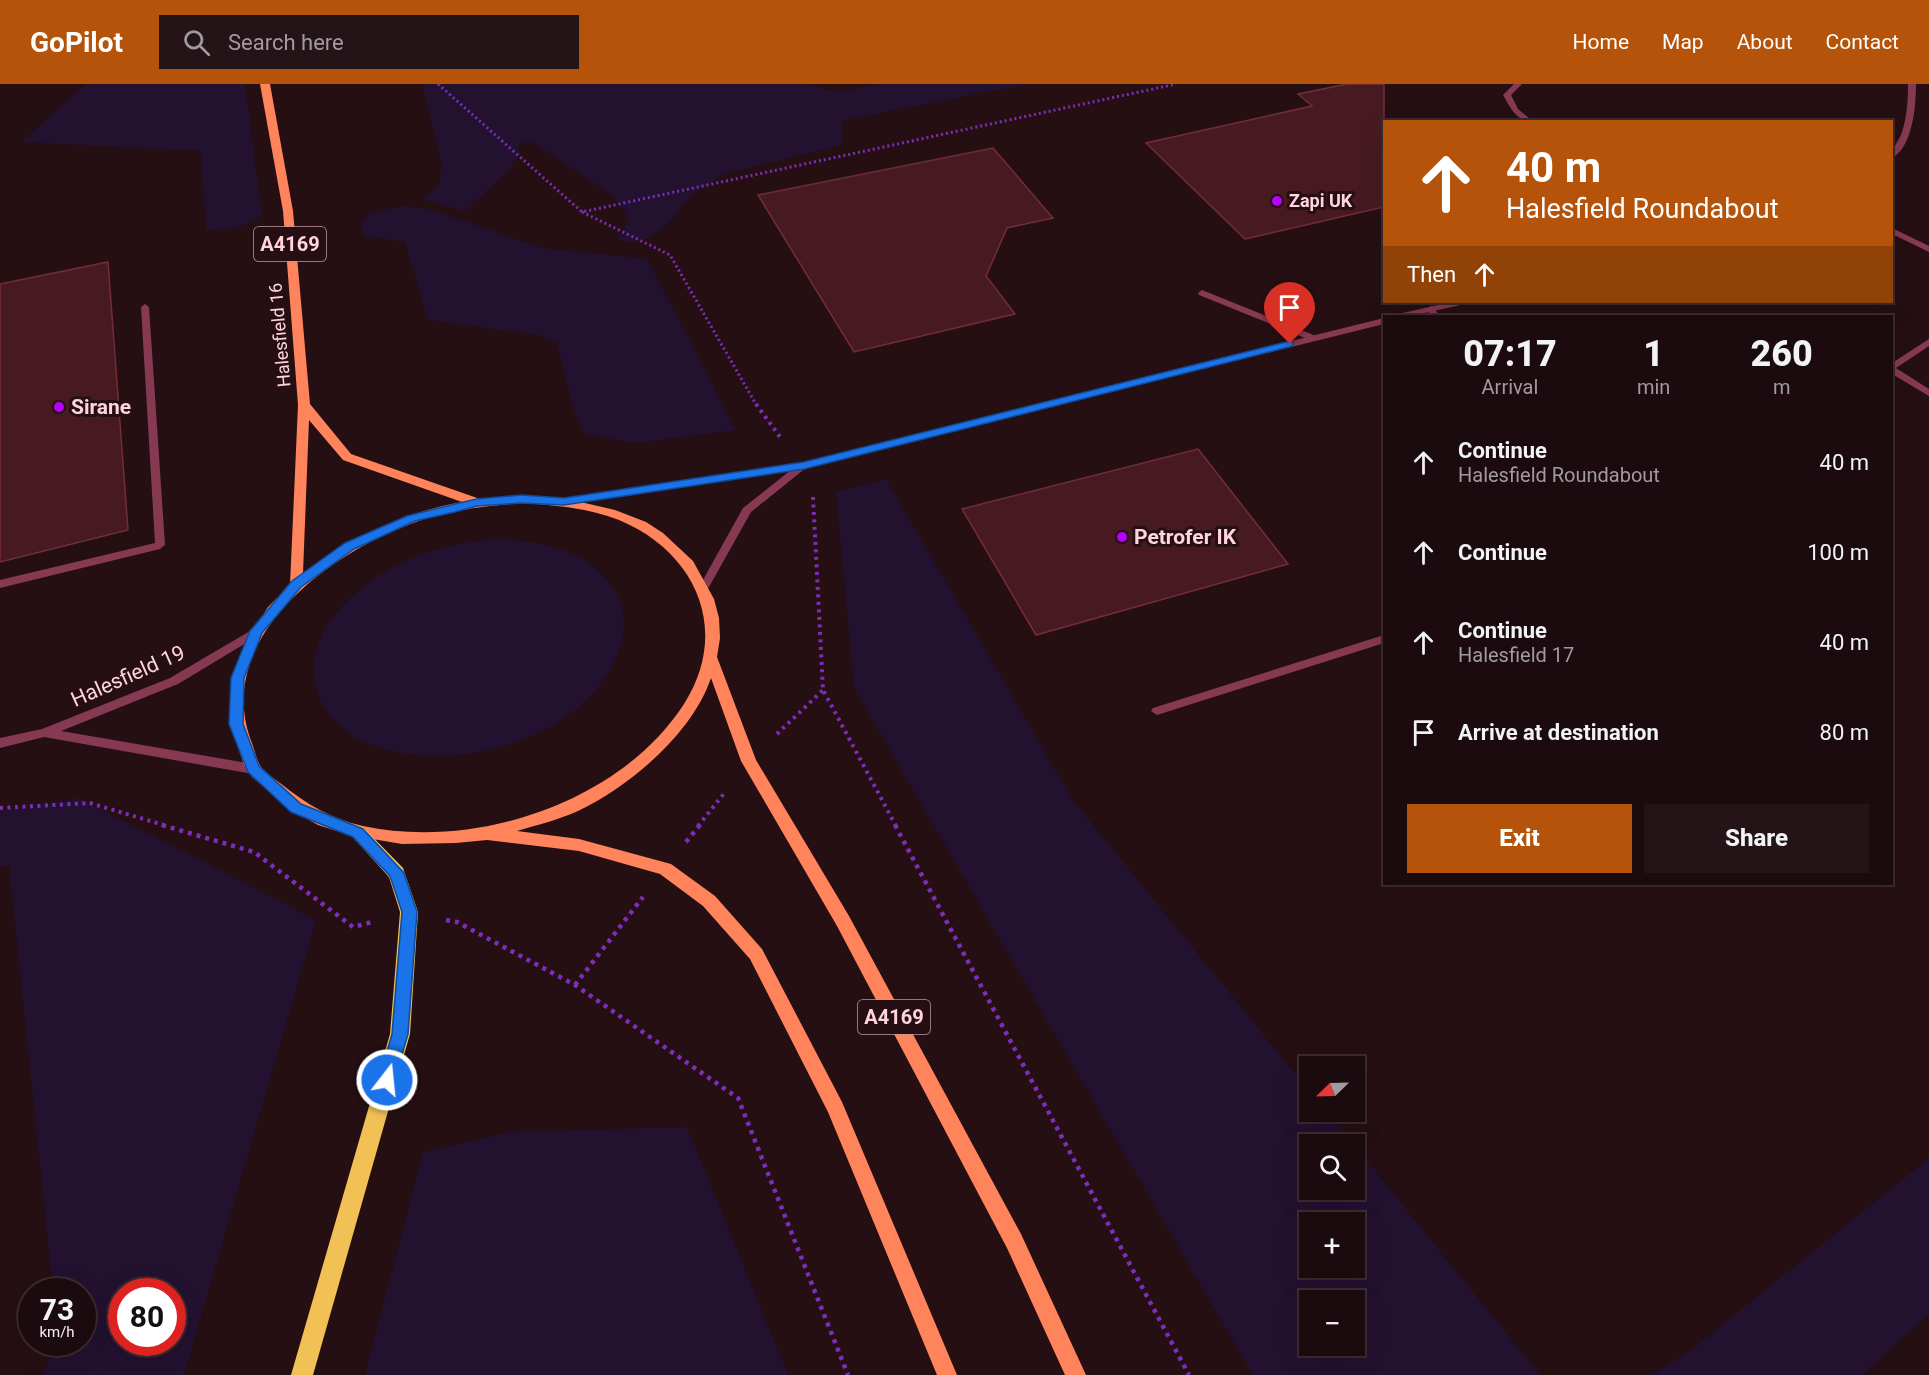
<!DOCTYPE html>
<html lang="en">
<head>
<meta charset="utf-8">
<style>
	:root { --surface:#1c0b0e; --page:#251417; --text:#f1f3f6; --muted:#a09b9e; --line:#3a2b2e; --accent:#b45309 }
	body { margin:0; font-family:Roboto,sans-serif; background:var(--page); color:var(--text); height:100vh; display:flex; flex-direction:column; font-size:22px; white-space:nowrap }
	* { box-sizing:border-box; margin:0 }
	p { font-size:20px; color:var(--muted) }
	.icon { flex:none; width:33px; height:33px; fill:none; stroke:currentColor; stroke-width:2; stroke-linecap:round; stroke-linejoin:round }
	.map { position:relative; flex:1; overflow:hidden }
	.details { position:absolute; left:1383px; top:231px; width:510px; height:570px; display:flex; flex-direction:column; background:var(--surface); border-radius:0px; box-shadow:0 6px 24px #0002,0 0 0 2px var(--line) }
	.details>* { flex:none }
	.hud { position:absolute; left:1383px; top:36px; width:510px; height:183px; border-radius:0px; box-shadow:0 6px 24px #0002,0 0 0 2px var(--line); background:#b45309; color:#fff; overflow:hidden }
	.needle { width:39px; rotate:247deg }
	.tools { position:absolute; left:1299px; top:972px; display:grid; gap:12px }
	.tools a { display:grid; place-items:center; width:66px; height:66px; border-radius:0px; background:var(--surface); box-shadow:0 6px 24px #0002,0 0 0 2px var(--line); font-size:30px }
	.speed { position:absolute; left:18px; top:1194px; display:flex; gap:12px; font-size:30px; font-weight:700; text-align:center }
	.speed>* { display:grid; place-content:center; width:78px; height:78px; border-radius:50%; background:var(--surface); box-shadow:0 6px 24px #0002,0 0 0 2px var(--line); line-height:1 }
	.speed small { font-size:15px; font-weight:400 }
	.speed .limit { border:9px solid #d22; background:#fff; color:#111 }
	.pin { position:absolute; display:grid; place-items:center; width:51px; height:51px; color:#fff; margin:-62px -26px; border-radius:50% 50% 50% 0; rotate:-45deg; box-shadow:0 0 6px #0007 }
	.pin .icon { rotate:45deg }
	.me { position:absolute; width:66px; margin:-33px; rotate:16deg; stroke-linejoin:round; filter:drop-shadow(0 0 4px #0008) }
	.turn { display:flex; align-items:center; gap:21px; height:126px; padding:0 24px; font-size:27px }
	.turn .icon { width:78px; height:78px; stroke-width:2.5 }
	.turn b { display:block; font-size:42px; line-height:51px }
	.then { display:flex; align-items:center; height:57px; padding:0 24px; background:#0003; gap:12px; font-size:22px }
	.eta { display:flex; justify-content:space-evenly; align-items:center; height:102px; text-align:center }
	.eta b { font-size:36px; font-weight:800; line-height:42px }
	.action { display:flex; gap:12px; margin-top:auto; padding:12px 24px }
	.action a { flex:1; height:69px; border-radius:0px; background:var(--accent); color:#fff; font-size:24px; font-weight:800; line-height:69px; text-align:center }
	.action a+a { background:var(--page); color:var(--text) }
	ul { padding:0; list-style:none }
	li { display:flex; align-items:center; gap:18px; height:90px; padding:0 24px }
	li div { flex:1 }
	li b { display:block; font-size:22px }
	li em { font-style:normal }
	header { display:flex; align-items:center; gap:36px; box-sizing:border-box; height:84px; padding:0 30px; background:var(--accent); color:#fff }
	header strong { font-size:28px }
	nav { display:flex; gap:33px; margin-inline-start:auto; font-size:21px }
	.search { width:420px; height:54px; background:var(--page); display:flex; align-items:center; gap:15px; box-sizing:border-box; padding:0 21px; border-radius:0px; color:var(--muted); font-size:22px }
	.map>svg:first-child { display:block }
</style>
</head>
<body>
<header>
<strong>GoPilot</strong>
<div class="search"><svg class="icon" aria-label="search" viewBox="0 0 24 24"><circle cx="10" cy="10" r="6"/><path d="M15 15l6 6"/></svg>Search here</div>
<nav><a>Home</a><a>Map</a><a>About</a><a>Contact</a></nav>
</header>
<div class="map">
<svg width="1929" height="1291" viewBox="0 0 1929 1291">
	<rect width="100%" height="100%" fill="#260f13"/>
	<path fill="#231130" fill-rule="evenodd" d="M 86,0 L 245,0 L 262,132 L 238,144 L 206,146 L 201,67 L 21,58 Z
		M 422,0 L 809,0 L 835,8 L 882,0 L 1028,0 L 841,37 L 842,61 L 727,89 L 691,111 L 670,137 L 651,153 L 627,159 L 618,155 L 629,134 L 612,111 L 532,58 L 519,60 L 520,69 L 508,87 L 465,127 L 422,115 L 440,100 L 441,77 Z
		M 403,122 L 428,125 L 543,164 L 647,175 L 736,346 L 635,359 L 586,350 L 575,329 L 557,259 L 538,251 L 428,236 L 405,158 L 362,152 L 361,140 L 369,129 Z
		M 886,395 L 1072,715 L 1309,1007 L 1310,1028 L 1326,1028 L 1353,1060 L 1310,1060 L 1310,1106 L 1354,1106 L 1355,1062 L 1540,1291 L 1253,1291 L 854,604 L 836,408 ZM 1354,1138 L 1354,1184 L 1310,1184 L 1310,1138 ZM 1310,1216 L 1354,1216 L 1354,1262 L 1310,1262 Z
		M 506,455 C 553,459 597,470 619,515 C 627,533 624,555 617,572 C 580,660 438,697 357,654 C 338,643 321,625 316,603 C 310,576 319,548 337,528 C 381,478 441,457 506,455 Z
		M 79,714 L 316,836 L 184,1291 L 44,1291 L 53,1259 L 82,1258 L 82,1208 L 53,1207 L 9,781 L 0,783 L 0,727 ZM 122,1208 L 172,1208 L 172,1258 L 122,1258 Z
		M 687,1043 L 788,1291 L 365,1291 L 423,1068 L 510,1048 Z
		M 1929,1074 L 1929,1230 L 1862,1291 L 1651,1291 L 1690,1267 Z"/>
	<path fill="#471a22" stroke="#742c39" stroke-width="1.5" d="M 1347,0 L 1384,0 L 1384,123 L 1245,155 L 1146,59 L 1312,22 L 1298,10 Z
		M 993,64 L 1053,134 L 1007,144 L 986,192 L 1015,230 L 854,268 L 758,111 Z
		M 108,178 L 128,446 L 0,478 L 0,200 Z
		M 1198,365 L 1288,480 L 1036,551 L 962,425 Z"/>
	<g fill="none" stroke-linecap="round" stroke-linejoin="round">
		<path stroke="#7c2dba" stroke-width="3" stroke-dasharray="2 3" stroke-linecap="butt" d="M 438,0 L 582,128 L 1176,0
			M 582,128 L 670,171 L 757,322"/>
		<path stroke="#7c2dba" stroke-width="4" stroke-dasharray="3 4.5" stroke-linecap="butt" d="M 756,320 L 780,353
			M 813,413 L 823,606 L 896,742
			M 777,650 L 823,606
			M 0,724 L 90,719 L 167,742
			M 698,742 L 726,707"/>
		<path stroke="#7c2dba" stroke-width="4.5" stroke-dasharray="4 5" stroke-linecap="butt" d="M 162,741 L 254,768 L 353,843 L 372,838
			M 895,741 L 1189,1291
			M 686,758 L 700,741
			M 446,836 L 457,838 L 575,901 L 738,1014 L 848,1291
			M 575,901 L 643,813"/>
		<path fill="#863953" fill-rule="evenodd" d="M 1514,0 L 1522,0 L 1511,11 L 1518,25 L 1534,38 C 1517,38 1511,25 1503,11 Z
			M 1892,144 L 1929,162 L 1929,168 L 1892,150 Z
			M 1202,206 L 1316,252 L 1318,254 L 1316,256 L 1310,256 L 1199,211 L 1198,209 Z
			M 145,220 L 149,223 L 165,461 L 160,465 L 0,504 L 0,496 L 155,459 L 141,223 Z
			M 1431,222 L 1434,223 L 1439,232 L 1431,232 L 1426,225 Z
			M 1929,255 L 1929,262 L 1896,284 L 1929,305 L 1929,312 L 1892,290 L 1892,279 Z
			M 1384,551 L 1384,559 L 1157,631 L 1151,627 L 1153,624 Z"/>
		<path fill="#863953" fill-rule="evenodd" d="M 1908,0 L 1916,0 C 1916,21 1913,63 1892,74 C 1891,65 1899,57 1902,48 C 1907,33 1908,16 1908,0 Z
			M 1452,218 L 1466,218 L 1465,220 L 1411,232 L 1396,232 L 1398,230 Z
			M 1384,234 L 1384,240 L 807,383 L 751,428 L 709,503 L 704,507 L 699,503 L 743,424 L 791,386 L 564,421 L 559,418 L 564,415 L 804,378 Z
			M 257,543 L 261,544 L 263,547 L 261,550 L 178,600 L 61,647 L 253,680 L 257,682 L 259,685 L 257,688 L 253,690 L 44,653 L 0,664 L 0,654 L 42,645 L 170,594 Z"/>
		<path fill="#ff835b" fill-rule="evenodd" d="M 260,0 L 270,0 L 293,127 L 310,320 L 351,370 L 480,415 L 534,412 L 572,416 L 615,426 L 646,438 L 663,449 L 693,477 L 714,515 L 719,534 L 720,554 L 717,573 L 756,676 L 849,832 L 1021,1150 L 1086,1291 L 1065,1291 L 1007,1164 L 837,842 L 741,677 L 711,594 C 692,650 630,702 578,727 C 558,736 537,741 517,747 L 579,755 L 671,780 L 715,812 L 762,865 L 842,1018 L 957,1291 L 937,1291 L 828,1028 L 750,875 L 703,822 L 660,790 L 579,767 L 487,756 L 456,759 L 402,760 L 349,751 L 318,741 L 295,728 L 252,693 L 244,681 L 230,639 L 231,599 L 246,558 L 268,523 L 290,501 L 298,321 L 283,127 ZM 309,336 L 343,376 L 462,418 C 402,429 352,453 303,489 ZM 521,419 C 554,421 588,424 619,436 C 696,468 731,546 684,620 C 620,719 475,766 363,742 C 331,735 306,720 280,699 C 274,694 266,690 261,683 C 256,675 254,663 250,654 C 215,551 333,467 416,438 C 449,426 486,422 521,419 Z"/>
		<path fill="#f2c155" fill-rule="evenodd" d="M 358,742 L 364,744 L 403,784 L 418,828 L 410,950 L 313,1291 L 291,1291 L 390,950 L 400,828 L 389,793 L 349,749 L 352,744 Z"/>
	</g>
	<path fill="#1a73e8" stroke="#114b97" stroke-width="1.5" d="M 1290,257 L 1293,258 L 1293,262 L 804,385 L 564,421 L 521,419 L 477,422 L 455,428 L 415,437 L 354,465 L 301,503 L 262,549 L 244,594 L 243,640 L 259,682 L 301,720 L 363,745 L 404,789 L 417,828 L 408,950 L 393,1001 L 387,1003 L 381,1001 L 379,996 L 392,950 L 402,828 L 390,792 L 353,753 L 291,728 L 248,688 L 229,640 L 231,594 L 250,547 L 292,497 L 345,459 L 407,432 L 455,420 L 477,415 L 521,411 L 564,414 L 804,378 Z"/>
	<g fill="#b800ff" stroke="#260f13" stroke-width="2">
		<circle cx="1277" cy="117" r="6"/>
		<circle cx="59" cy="323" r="6"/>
		<circle cx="1122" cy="453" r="6"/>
	</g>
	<g text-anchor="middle" stroke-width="6" stroke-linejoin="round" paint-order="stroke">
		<g font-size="18" font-weight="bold" fill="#ffd4df" stroke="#260f13" text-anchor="start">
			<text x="1289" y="123">Zapi UK</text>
		</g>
		<g font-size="18" fill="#ffd4df" stroke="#260f13">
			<text transform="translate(280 251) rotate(-95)" y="6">Halesfield 16</text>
		</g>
		<g fill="#260f13" stroke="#be99a2" stroke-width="1.5">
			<rect x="254" y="143" width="72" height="34" rx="4.5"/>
			<rect x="858" y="916" width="72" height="34" rx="4.5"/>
		</g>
		<g font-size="20" font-weight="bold" fill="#ffd4df">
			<text x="290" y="167">A4169</text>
			<text x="894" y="940">A4169</text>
		</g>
		<g font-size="21" font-weight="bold" fill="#ffd4df" stroke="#260f13" text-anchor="start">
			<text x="71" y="330">Sirane</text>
			<text x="1134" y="460">Petrofer IK</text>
		</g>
		<g font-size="21" fill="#ffd4df" stroke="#260f13">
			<text transform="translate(128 592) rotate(-24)" y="7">Halesfield 19</text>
		</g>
	</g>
</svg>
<div class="tools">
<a><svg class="needle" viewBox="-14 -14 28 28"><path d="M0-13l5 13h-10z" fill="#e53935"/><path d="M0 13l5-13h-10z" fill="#a09b9e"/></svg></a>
<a><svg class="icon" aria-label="search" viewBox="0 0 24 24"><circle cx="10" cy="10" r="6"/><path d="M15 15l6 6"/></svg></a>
<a>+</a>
<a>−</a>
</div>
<div class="speed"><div>73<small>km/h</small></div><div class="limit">80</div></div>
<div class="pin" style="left:1290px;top:260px;background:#d93025"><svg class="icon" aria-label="arrive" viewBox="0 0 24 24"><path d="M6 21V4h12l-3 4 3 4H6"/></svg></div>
<svg class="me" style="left:387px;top:996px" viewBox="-20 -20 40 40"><circle r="17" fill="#1a73e8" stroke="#fff" stroke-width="3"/><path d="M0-11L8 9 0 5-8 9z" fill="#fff"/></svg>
<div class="hud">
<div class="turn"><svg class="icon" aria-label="ahead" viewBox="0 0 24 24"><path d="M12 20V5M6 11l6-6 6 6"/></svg><div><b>40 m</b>Halesfield Roundabout</div></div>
<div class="then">Then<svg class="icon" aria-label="ahead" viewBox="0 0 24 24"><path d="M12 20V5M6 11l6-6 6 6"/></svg></div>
</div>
<section class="details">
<div class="eta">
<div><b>07:17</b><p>Arrival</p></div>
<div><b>1</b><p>min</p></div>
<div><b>260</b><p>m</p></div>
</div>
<ul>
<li><svg class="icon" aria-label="ahead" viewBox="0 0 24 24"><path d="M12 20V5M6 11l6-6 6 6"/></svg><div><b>Continue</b><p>Halesfield Roundabout</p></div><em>40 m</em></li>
<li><svg class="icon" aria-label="ahead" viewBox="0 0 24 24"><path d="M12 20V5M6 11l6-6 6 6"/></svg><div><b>Continue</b></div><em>100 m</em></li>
<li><svg class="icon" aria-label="ahead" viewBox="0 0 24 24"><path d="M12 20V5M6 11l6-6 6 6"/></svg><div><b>Continue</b><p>Halesfield 17</p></div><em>40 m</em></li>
<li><svg class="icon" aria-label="arrive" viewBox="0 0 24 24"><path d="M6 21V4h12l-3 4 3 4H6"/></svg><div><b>Arrive at destination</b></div><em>80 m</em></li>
</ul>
<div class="action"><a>Exit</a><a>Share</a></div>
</section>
</div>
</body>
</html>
